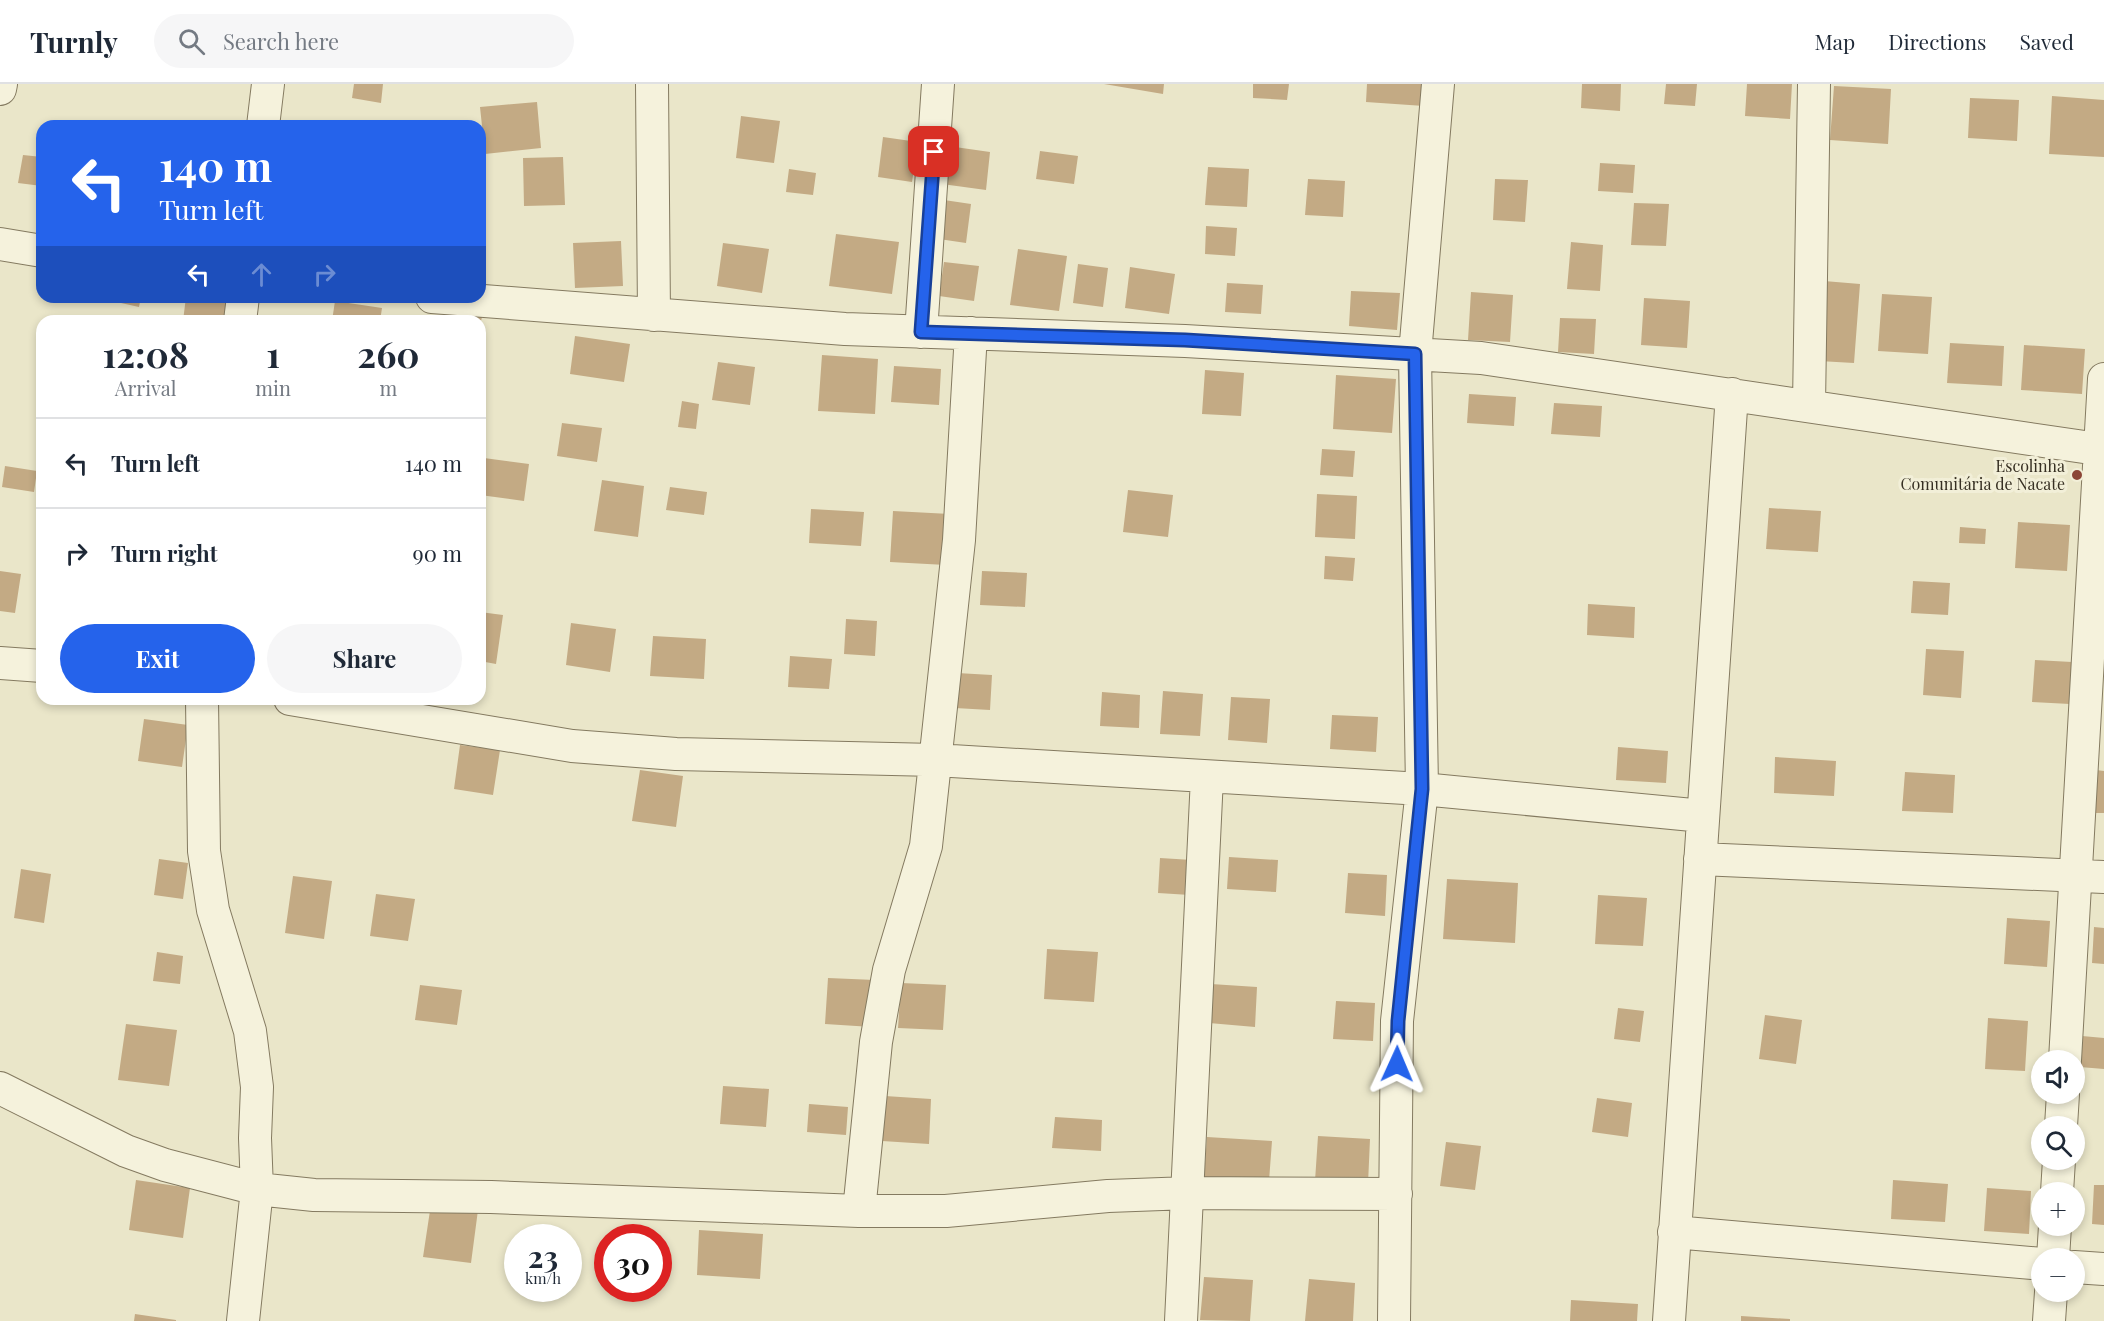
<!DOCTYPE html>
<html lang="en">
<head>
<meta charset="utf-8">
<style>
	:root { --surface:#fff; --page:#f6f6f7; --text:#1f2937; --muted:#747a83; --line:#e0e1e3; --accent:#2563eb }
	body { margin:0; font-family:"Playfair Display",serif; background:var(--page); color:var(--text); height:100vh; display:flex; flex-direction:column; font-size:22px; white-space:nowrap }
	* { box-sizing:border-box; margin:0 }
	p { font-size:20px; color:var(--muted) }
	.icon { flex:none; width:33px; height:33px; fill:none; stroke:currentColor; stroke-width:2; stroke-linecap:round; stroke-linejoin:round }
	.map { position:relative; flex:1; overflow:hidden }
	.sheet { position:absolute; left:36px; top:231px; width:450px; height:390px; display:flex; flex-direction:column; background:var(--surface); border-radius:18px; box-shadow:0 3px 9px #0003 }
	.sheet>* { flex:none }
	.top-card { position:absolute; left:36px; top:36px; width:450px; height:183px; border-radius:18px; box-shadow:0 3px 9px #0003; background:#2563eb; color:#fff; overflow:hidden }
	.buttons { position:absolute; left:2031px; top:966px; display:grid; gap:12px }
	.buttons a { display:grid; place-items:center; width:54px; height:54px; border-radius:50%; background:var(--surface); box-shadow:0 3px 9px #0003; font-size:30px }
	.speed { position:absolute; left:504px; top:1140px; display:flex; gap:12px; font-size:30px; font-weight:700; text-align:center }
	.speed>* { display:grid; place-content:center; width:78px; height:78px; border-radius:50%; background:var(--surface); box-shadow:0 3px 9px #0003; line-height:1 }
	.speed small { font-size:15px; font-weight:400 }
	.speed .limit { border:9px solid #d22; background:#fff; color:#111 }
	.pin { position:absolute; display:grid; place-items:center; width:51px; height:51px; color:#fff; margin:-26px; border-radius:12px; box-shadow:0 3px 9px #0006 }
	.me { position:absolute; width:66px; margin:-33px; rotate:1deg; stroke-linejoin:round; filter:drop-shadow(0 0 4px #0008) }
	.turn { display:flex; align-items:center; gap:21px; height:126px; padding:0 24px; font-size:27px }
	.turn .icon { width:78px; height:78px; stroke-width:2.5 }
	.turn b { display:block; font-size:42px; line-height:51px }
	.lanes { display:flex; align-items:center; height:57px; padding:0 24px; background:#0003; justify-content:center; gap:30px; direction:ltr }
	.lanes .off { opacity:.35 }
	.eta { display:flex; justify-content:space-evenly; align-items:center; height:102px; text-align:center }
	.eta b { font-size:36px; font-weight:700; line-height:42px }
	.button { display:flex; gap:12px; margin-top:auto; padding:12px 24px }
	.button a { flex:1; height:69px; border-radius:36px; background:var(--accent); color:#fff; font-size:24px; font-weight:700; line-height:69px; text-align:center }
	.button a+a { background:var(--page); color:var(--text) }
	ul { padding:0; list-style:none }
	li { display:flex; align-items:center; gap:18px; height:90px; padding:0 24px; border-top:2px solid var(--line) }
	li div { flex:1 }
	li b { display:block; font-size:22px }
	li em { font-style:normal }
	header { display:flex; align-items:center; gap:36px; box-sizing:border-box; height:84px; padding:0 30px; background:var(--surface); border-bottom:2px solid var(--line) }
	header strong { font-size:28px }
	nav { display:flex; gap:33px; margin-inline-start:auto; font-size:21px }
	.search { width:420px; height:54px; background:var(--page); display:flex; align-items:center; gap:15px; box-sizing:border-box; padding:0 21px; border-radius:33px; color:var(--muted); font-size:22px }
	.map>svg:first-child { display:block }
</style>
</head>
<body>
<header>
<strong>Turnly</strong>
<div class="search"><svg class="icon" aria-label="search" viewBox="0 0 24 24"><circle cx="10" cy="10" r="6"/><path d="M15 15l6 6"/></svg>Search here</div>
<nav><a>Map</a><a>Directions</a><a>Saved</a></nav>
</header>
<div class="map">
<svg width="2104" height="1237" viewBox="0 0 2104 1237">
	<rect width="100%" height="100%" fill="#eae6c9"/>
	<path fill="#c3aa84" d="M 354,0 L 383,0 L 381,19 L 352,14 Z
		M 1104,0 L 1164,0 L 1163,10 Z
		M 1253,0 L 1289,0 L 1287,16 L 1253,14 Z
		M 1367,0 L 1426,0 L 1424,22 L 1366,18 Z
		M 1582,0 L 1621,0 L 1620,27 L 1581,24 Z
		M 1666,0 L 1697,0 L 1695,22 L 1664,20 Z
		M 1747,0 L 1792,0 L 1790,35 L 1745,32 Z
		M 1834,2 L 1891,5 L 1888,60 L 1830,56 Z
		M 2052,12 L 2104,16 L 2104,73 L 2049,70 Z
		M 1970,14 L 2019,16 L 2017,57 L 1968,54 Z
		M 537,18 L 541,64 L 485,70 L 480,23 Z
		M 741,32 L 780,37 L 774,79 L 736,74 Z
		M 883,53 L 918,58 L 912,98 L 878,93 Z
		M 948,62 L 990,68 L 986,106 L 942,100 Z
		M 1040,67 L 1078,72 L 1074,100 L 1036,95 Z
		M 23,71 L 42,73 L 42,102 L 18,99 Z
		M 563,73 L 565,121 L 524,122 L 523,74 Z
		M 1600,79 L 1635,81 L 1633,109 L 1598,107 Z
		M 1208,83 L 1249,85 L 1247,123 L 1205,121 Z
		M 789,85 L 816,89 L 813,111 L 786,108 Z
		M 1308,95 L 1345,97 L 1343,133 L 1305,131 Z
		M 1495,95 L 1528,96 L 1525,138 L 1493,136 Z
		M 944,116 L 971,120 L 966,159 L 939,155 Z
		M 1634,119 L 1669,120 L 1666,162 L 1631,161 Z
		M 1206,142 L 1237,144 L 1235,172 L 1205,170 Z
		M 836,150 L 899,158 L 892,210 L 829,202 Z
		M 621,157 L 623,202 L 575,204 L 573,159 Z
		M 1571,158 L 1603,161 L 1600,207 L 1567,205 Z
		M 723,159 L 769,165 L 762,209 L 717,202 Z
		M 1018,165 L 1067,172 L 1059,227 L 1010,221 Z
		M 944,178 L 979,182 L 974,217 L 939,212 Z
		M 1078,180 L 1108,184 L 1103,223 L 1073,219 Z
		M 1130,183 L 1175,190 L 1169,230 L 1125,224 Z
		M 1824,197 L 1860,200 L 1854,279 L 1819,277 Z
		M 1227,199 L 1263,201 L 1261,230 L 1225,228 Z
		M 1351,207 L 1400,209 L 1397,246 L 1349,242 Z
		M 1471,208 L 1513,211 L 1510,258 L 1468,256 Z
		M 1882,210 L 1932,213 L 1928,270 L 1878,267 Z
		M 113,213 L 141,213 L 139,223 L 112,217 Z
		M 186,213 L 231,213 L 228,237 L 183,237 Z
		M 1644,214 L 1690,217 L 1687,264 L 1641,261 Z
		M 335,217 L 382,224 L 380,237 L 332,237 Z
		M 446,228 L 482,233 L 481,237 L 445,237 Z
		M 1560,234 L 1596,235 L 1594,270 L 1558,268 Z
		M 575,252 L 630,260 L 624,298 L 570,290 Z
		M 1950,259 L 2004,262 L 2002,302 L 1947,299 Z
		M 2024,261 L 2085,265 L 2082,310 L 2021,306 Z
		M 822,271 L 878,275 L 875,330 L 818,327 Z
		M 718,278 L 755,283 L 750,321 L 712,316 Z
		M 894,282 L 941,285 L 939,321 L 891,318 Z
		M 1205,286 L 1244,289 L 1241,332 L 1202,330 Z
		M 1336,291 L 1396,295 L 1392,349 L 1333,345 Z
		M 1469,310 L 1516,313 L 1514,342 L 1467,339 Z
		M 682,317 L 699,320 L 696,345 L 678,343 Z
		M 1554,319 L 1602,322 L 1600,353 L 1551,350 Z
		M 562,339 L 602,344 L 597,378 L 557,372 Z
		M 1322,365 L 1355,367 L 1353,393 L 1320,391 Z
		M 484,374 L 529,380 L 524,417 L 480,411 Z
		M 5,382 L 37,387 L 34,408 L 2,403 Z
		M 602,396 L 644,402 L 638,453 L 594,447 Z
		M 670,403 L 707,408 L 704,431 L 666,426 Z
		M 1128,406 L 1173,411 L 1168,453 L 1123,448 Z
		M 1317,410 L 1357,412 L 1355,455 L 1315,453 Z
		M 1769,424 L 1821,427 L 1818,468 L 1766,465 Z
		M 811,425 L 864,428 L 861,462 L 809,459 Z
		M 893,427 L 950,430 L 946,481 L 890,478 Z
		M 2018,438 L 2070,441 L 2067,487 L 2015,484 Z
		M 1960,443 L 1986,445 L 1985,460 L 1959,459 Z
		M 1325,472 L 1355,474 L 1353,497 L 1324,495 Z
		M 0,487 L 21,490 L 15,529 L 0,527 Z
		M 982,487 L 1027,489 L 1025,523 L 980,521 Z
		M 1913,497 L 1950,499 L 1948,531 L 1911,529 Z
		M 1588,520 L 1635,523 L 1634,554 L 1587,551 Z
		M 480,528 L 503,531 L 496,580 L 480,577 Z
		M 846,535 L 877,537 L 875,572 L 844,570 Z
		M 571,539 L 616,545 L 610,588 L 566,581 Z
		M 653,552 L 706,555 L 704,595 L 650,592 Z
		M 1926,565 L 1964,567 L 1961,614 L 1923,611 Z
		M 790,572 L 832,575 L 829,605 L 788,603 Z
		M 2035,576 L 2072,578 L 2070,620 L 2032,618 Z
		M 957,589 L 992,591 L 990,626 L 955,624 Z
		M 1163,607 L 1203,610 L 1200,652 L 1160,650 Z
		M 1102,608 L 1140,611 L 1139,644 L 1100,642 Z
		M 1231,613 L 1270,615 L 1267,659 L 1228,656 Z
		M 1332,631 L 1378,633 L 1376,668 L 1330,665 Z
		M 144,635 L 188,641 L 182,683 L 138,677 Z
		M 460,661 L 500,666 L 493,711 L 454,705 Z
		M 1618,663 L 1668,667 L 1666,699 L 1616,696 Z
		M 1775,673 L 1836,677 L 1834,712 L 1774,709 Z
		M 640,686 L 683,692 L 676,743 L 632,737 Z
		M 2096,686 L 2104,687 L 2104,729 L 2094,729 Z
		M 1905,688 L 1955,691 L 1953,729 L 1902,727 Z
		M 1229,773 L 1278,776 L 1276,808 L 1227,805 Z
		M 1160,774 L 1192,776 L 1190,811 L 1158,809 Z
		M 159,775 L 188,779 L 183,815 L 154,811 Z
		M 21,785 L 51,790 L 44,839 L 14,834 Z
		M 1348,789 L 1387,791 L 1385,832 L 1345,829 Z
		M 293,792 L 332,797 L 324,855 L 285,849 Z
		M 1447,795 L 1518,799 L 1515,859 L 1443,855 Z
		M 376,810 L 415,815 L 408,857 L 370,852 Z
		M 1598,811 L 1647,814 L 1643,862 L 1595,860 Z
		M 2007,834 L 2050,837 L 2047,883 L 2004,880 Z
		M 2094,843 L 2104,844 L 2104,880 L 2092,879 Z
		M 1047,865 L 1098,868 L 1094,918 L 1044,915 Z
		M 157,868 L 183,872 L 180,900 L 153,897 Z
		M 828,894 L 875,896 L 872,943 L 825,940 Z
		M 901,899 L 946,901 L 943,946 L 898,944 Z
		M 1211,900 L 1257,903 L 1255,943 L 1209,939 Z
		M 420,901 L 462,906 L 457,941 L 415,936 Z
		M 1336,917 L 1375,919 L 1373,957 L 1333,955 Z
		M 1618,924 L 1644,927 L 1640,958 L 1614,955 Z
		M 1765,931 L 1802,936 L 1796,980 L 1759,975 Z
		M 1988,934 L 2028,937 L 2025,987 L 1985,985 Z
		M 126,940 L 177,946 L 169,1002 L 118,996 Z
		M 2082,952 L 2104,954 L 2104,985 L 2080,983 Z
		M 723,1002 L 769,1005 L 766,1043 L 720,1040 Z
		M 885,1012 L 931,1015 L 929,1060 L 882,1057 Z
		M 1597,1014 L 1632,1019 L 1628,1053 L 1592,1048 Z
		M 809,1020 L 848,1023 L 846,1051 L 807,1048 Z
		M 1055,1033 L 1102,1036 L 1101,1067 L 1052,1064 Z
		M 1318,1052 L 1370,1055 L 1368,1100 L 1315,1097 Z
		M 1207,1053 L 1272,1057 L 1269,1097 L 1204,1093 Z
		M 1446,1058 L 1481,1062 L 1475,1106 L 1440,1102 Z
		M 136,1096 L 190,1104 L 183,1154 L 129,1146 Z
		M 1893,1096 L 1948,1100 L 1945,1138 L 1891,1135 Z
		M 2094,1101 L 2104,1101 L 2104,1141 L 2092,1140 Z
		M 1987,1104 L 2031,1107 L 2029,1150 L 1984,1147 Z
		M 431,1120 L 478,1126 L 471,1179 L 423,1173 Z
		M 699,1146 L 763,1150 L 760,1195 L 697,1191 Z
		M 1204,1193 L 1253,1196 L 1250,1237 L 1200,1236 Z
		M 1309,1195 L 1355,1199 L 1353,1237 L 1305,1237 Z
		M 1571,1216 L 1638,1220 L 1637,1237 L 1570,1237 Z
		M 135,1230 L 176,1236 L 176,1237 L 134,1237 Z
		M 1741,1232 L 1790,1235 L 1790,1237 L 1741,1237 Z"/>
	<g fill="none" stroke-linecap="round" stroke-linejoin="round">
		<g stroke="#847a60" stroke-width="34">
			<path id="street" d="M 652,0 L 654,231
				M 0,5 L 1,0
				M 263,42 L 268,0
				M 0,160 L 42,167
				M 432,213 L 845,245 L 1185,257 L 1481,274 L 2104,366
				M 240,237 L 243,213
				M 921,248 L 938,0
				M 1809,321 L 1814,0
				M 0,579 L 42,582
				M 202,615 L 204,767 L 213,826 L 250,947 L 257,1003 L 255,1054 L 257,1105 L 243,1237
				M 290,615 L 572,662 L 676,670 L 935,676 L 1422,705 L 1703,732
				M 1700,775 L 2104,793
				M 2065,976 L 2104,295
				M 0,1004 L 126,1067 L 165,1081 L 257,1105 L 314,1111 L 491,1113 L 859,1127 L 946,1127 L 1108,1112 L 1189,1109 L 1396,1110
				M 2061,1042 L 2063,1010
				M 2057,1108 L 2059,1076
				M 859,1127 L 876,958 L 889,886 L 926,762 L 959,456 L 971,249
				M 1674,1148 L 2042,1180
				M 2053,1174 L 2055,1142
				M 2074,1183 L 2104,1185
				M 1181,1237 L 1207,693
				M 1394,1237 L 1397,937 L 1422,705 L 1415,270 L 1438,0
				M 1669,1237 L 1732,310
				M 2049,1237 L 2051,1208"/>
		</g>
		<use href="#street" stroke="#f5f2dc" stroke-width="32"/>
	</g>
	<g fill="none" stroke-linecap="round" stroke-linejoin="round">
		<g stroke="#184099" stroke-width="15">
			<path id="route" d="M 934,68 L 921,248 L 1185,256 L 1415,270 L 1422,705 L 1398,937 L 1397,980"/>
		</g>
		<use href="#route" stroke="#2563eb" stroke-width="10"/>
	</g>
	<circle fill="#8c4637" stroke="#f2efd8" stroke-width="2" cx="2077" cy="391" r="6"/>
	<g text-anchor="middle" stroke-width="6" stroke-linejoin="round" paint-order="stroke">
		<g font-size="16" fill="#362f22" stroke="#f2efd8" text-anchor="end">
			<text x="2065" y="388">Escolinha<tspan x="2065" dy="18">Comunitária de Nacate</tspan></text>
		</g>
	</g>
</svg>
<div class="buttons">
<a><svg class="icon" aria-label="sound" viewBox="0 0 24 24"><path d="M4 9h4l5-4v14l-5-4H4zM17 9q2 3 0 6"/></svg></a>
<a><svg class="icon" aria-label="search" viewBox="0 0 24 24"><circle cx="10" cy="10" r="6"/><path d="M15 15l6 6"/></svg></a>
<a>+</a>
<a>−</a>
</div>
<div class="speed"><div>23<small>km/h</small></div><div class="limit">30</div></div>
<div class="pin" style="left:934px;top:68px;background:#d93025"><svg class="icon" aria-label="arrive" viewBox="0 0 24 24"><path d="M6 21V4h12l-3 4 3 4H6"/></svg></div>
<svg class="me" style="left:1397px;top:980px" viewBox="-20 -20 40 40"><path d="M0-17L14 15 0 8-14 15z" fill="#2563eb" stroke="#fff" stroke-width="4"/></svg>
<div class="top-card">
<div class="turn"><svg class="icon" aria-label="left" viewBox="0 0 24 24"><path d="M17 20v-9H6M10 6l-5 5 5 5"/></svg><div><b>140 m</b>Turn left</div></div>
<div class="lanes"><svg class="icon" aria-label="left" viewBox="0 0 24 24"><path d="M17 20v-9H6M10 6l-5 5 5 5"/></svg><svg class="icon off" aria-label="ahead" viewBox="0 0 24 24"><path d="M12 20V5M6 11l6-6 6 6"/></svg><svg class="icon off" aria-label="right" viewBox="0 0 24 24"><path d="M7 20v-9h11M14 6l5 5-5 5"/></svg></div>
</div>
<section class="sheet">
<div class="eta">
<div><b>12:08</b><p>Arrival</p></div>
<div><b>1</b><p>min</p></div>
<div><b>260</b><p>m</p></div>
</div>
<ul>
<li><svg class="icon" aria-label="left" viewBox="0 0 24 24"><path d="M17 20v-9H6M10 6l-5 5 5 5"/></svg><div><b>Turn left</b></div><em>140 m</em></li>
<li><svg class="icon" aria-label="right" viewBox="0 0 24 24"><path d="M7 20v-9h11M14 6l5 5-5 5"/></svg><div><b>Turn right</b></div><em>90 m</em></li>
</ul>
<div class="button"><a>Exit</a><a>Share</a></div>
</section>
</div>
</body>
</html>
